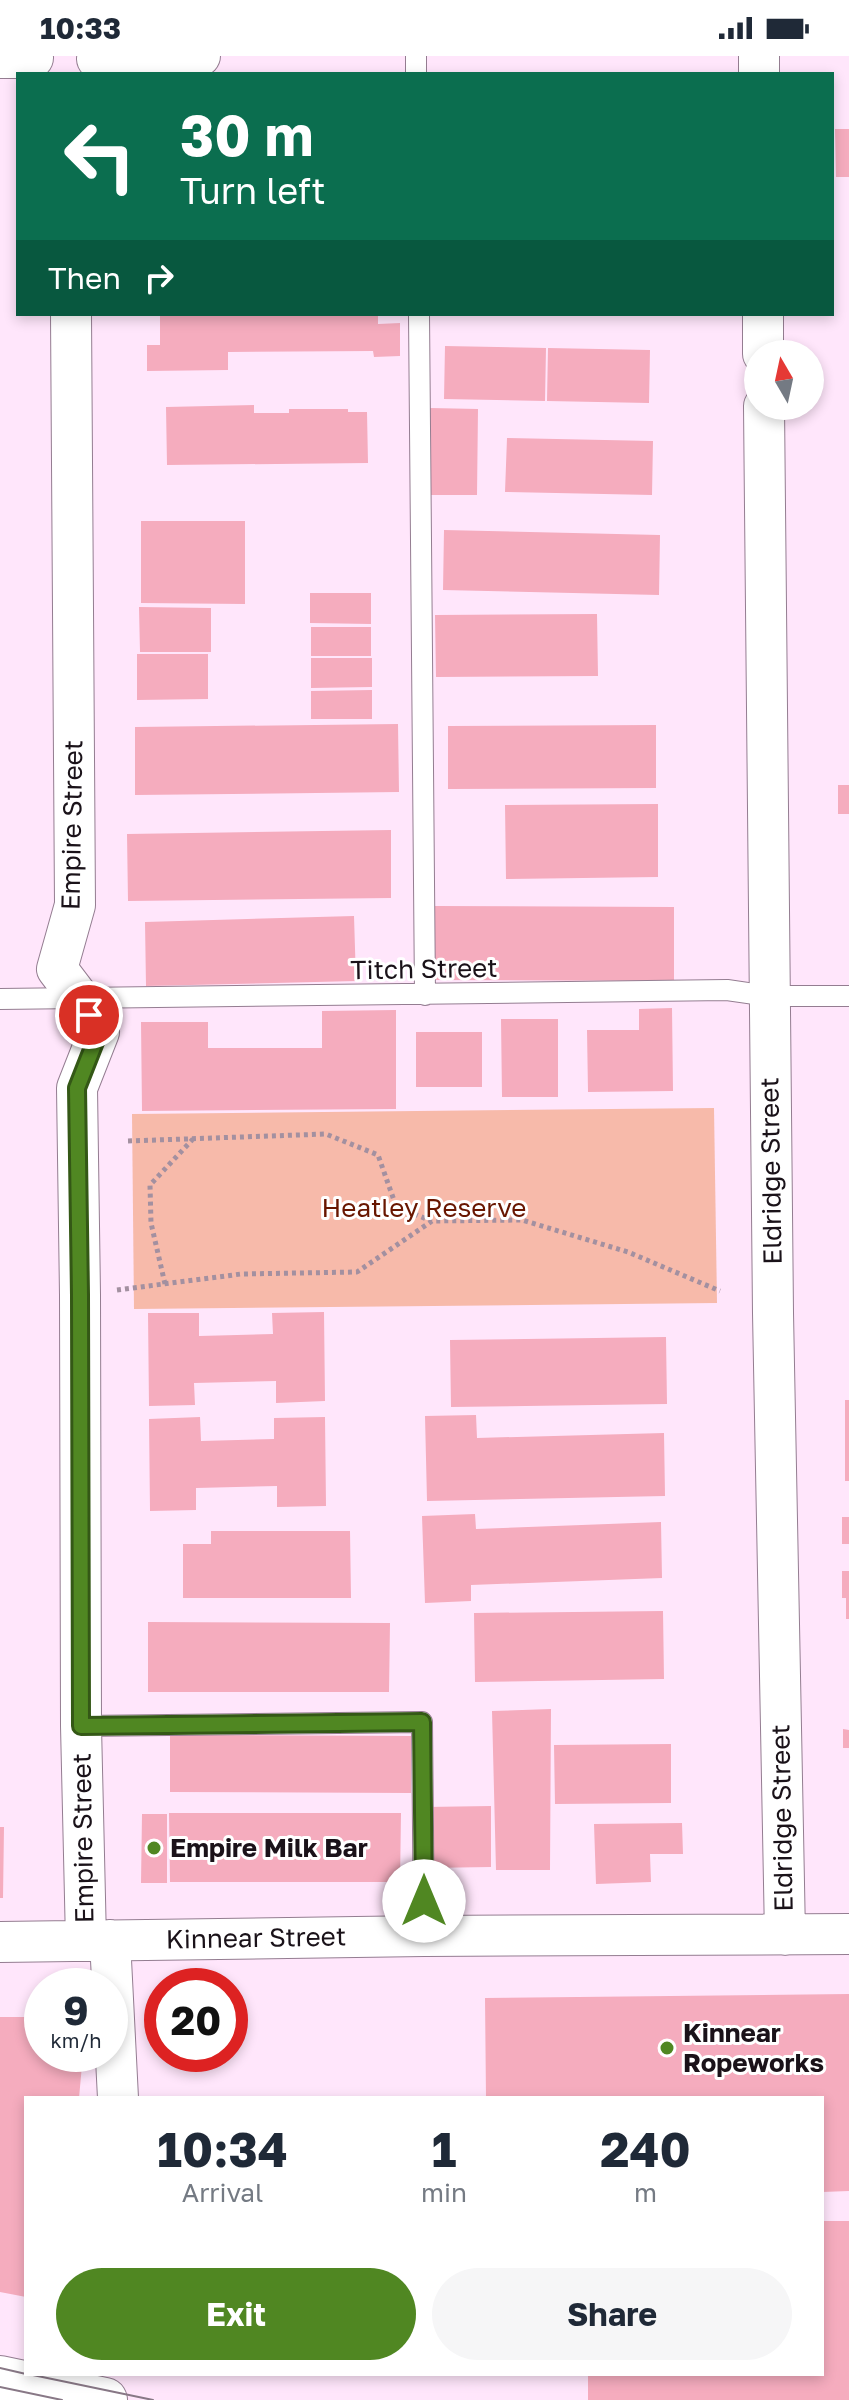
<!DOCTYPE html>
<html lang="en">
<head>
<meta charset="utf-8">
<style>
	:root { --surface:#fff; --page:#f6f6f7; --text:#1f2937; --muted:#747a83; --accent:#508722 }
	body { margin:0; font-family:"Golos Text",sans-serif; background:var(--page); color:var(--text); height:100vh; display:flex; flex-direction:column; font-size:30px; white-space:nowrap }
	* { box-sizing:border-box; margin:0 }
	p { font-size:26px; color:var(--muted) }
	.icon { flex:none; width:44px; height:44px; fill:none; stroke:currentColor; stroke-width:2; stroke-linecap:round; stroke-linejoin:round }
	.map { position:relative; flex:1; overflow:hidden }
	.drawer { position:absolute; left:24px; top:2040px; width:800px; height:280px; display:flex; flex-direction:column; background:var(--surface); border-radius:0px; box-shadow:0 4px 12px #0003 }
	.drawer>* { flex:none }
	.top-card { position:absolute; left:16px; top:16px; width:818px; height:244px; border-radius:0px; box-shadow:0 4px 12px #0003; background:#0b6e4f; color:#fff; overflow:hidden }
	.needle { width:52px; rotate:351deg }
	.controls { position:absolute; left:744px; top:284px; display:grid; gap:16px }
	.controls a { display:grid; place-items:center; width:80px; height:80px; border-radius:50%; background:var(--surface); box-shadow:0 4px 12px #0003; font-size:40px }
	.speed { position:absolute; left:24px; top:1912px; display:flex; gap:16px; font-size:40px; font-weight:700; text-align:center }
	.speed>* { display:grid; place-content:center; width:104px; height:104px; border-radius:50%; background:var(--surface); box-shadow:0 4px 12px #0003; line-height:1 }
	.speed small { font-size:20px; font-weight:400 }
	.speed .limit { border:12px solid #d22; background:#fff; color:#111 }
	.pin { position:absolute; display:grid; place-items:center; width:68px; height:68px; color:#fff; margin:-34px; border:4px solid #fff; border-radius:50%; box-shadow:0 2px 8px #0007 }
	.me { position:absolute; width:88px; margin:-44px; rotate:0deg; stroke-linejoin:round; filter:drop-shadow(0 0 6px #0008) }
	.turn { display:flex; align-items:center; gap:28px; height:168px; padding:0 32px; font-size:36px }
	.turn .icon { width:104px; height:104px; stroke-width:2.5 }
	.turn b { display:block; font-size:56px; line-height:68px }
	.then { display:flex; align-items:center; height:76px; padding:0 32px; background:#0003; gap:16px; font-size:30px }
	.eta { display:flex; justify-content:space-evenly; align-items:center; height:136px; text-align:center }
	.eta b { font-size:48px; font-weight:700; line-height:56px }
	.button { display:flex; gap:16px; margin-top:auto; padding:16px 32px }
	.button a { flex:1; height:92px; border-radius:48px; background:var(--accent); color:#fff; font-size:32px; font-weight:700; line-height:92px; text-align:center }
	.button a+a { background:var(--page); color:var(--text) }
	.status { display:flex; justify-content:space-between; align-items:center; height:56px; padding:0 40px; background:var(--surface); direction:ltr }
	.status svg { height:22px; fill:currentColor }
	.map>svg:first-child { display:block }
</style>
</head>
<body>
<div class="status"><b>10:33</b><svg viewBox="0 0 49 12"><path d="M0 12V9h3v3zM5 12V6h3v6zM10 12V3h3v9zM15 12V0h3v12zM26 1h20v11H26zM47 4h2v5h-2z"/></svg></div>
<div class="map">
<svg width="849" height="2344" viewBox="0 0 849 2344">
	<rect width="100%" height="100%" fill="#ffe6fb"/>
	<path fill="#f7baaa" d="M 714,1052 L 717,1247 L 134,1253 L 132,1058 Z"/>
	<path fill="#f5acbe" d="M 835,73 L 849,73 L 849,121 L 836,121 Z
		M 160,258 L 378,258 L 378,268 L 400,267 L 400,300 L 374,301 L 373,295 L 228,296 L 228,314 L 147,315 L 147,289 L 160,289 Z
		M 445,290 L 546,292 L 545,345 L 444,343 Z
		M 548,292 L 650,294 L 649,347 L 547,345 Z
		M 254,349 L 254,357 L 289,357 L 289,353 L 348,353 L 348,356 L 367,356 L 368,407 L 167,409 L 166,351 Z
		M 430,352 L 478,353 L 477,439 L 429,439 Z
		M 507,382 L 653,385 L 652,439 L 505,436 Z
		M 141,465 L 245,465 L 245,548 L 141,547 Z
		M 444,474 L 660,479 L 659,539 L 443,534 Z
		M 310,537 L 371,537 L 371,568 L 310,567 Z
		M 139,551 L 211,552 L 211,596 L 140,596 Z
		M 597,558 L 598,620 L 436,621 L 435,559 Z
		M 311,571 L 371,571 L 371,600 L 311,600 Z
		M 137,598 L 208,598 L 208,643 L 137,644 Z
		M 311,602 L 372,602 L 372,631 L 311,632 Z
		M 372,634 L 372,663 L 311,663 L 311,635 Z
		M 398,668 L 399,736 L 135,739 L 135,671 Z
		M 656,669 L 656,732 L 448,733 L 448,670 Z
		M 838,729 L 849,729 L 849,758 L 838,758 Z
		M 658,748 L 658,821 L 506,823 L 505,749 Z
		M 391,774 L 391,842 L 128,845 L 127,778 Z
		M 434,850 L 674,851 L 674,925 L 434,924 Z
		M 354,860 L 356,925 L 146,930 L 145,866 Z
		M 672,952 L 673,1035 L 588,1036 L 587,974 L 639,974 L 639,953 Z
		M 396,954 L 396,1053 L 142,1055 L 141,966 L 208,966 L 208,992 L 322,992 L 322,955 Z
		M 501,963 L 558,963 L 558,1041 L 502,1041 Z
		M 416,976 L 482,976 L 482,1031 L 416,1031 Z
		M 324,1256 L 325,1345 L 276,1347 L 276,1325 L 194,1327 L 195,1349 L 149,1350 L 148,1257 L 199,1257 L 199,1280 L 273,1278 L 272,1257 Z
		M 666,1281 L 667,1348 L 451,1351 L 450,1284 Z
		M 845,1344 L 849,1344 L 849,1425 L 845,1425 Z
		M 476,1359 L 477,1382 L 664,1377 L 665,1440 L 427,1445 L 425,1360 Z
		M 200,1361 L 201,1385 L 274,1383 L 274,1362 L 325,1361 L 326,1450 L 277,1451 L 277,1430 L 196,1432 L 196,1454 L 150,1455 L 149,1363 Z
		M 475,1458 L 476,1473 L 661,1466 L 662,1522 L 471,1529 L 471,1545 L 425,1547 L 422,1460 Z
		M 842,1461 L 849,1461 L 849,1488 L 842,1488 Z
		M 211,1475 L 350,1475 L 351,1542 L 183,1542 L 183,1488 L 211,1488 Z
		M 842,1515 L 849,1515 L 849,1563 L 846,1563 L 846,1542 L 842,1542 Z
		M 663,1555 L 664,1623 L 475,1626 L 474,1557 Z
		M 148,1566 L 390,1567 L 389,1636 L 148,1636 Z
		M 551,1653 L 550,1814 L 496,1814 L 492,1655 Z
		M 843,1673 L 849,1674 L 849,1692 L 843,1692 Z
		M 170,1679 L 411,1680 L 411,1737 L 170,1736 Z
		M 671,1688 L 671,1747 L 555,1748 L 554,1689 Z
		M 491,1750 L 491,1811 L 426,1812 L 426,1751 Z
		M 169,1757 L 401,1757 L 400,1826 L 170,1826 Z
		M 142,1758 L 167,1758 L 167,1827 L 141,1827 Z
		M 682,1767 L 683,1798 L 650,1798 L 651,1826 L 596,1828 L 594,1768 Z
		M 0,1771 L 4,1771 L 3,1842 L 0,1842 Z
		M 849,1938 L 849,2135 L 822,2136 L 822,2042 L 486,2042 L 485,1942 Z
		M 0,1961 L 42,1961 L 42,1998 L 83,1998 L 79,2042 L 26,2042 L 26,2241 L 0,2236 Z
		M 822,2165 L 849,2165 L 849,2344 L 588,2344 L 588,2318 L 822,2318 Z"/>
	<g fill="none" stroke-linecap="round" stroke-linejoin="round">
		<g stroke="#947d91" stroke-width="22">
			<path id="lane" d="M 416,0 L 416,18
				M 419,258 L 425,939
				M 0,943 L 727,934 L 769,940 L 849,940
				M 81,1670 L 422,1666 L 424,1880"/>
		</g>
		<g stroke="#947d91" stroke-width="42">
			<path id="street" d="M 759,0 L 759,18
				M 0,2 L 33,2
				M 97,3 L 200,0
				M 71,258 L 75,849 L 57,913 L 79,942 L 99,976 L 77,1032 L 80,1239 L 81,1670 L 86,1885
				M 763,258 L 763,298
				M 764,350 L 773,1257 L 785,1879
				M 110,1884 L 118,2042
				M 0,1886 L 424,1880 L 849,1878"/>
		</g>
		<g stroke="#947d91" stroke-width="46">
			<path id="highway" d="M 0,2322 L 105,2344"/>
		</g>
		<path stroke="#a390a0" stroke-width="5" stroke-dasharray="4 4" stroke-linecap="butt" d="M 128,1085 L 326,1078 L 378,1099 L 396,1150 L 431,1165
			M 165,1228 L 151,1167 L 150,1129 L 193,1083
			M 117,1234 L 241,1218 L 357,1216 L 432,1165 L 522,1164 L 628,1196 L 720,1235"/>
		<use href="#lane" stroke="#fff" stroke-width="20"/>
		<use href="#street" stroke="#fff" stroke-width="40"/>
		<use href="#highway" stroke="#fff" stroke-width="44"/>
		<path stroke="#887886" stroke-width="2" d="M 0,2312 L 26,2318
			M 28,2318 L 153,2344
			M 0,2331 L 62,2344"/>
	</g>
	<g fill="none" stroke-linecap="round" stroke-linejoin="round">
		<g stroke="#345816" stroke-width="20">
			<path id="route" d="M 89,959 L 99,976 L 77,1032 L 80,1239 L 81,1670 L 422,1666 L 424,1845"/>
		</g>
		<use href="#route" stroke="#508722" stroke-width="14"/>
	</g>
	<g fill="#508722" stroke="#fff" stroke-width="3">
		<circle cx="154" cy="1792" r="8"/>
		<circle cx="667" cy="1992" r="8"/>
	</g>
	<g text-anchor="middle" stroke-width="6" stroke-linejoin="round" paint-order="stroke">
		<g font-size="26" fill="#1a1219" stroke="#fff">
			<text transform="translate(72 769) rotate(-89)" y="9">Empire Street</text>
			<text transform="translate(424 913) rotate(-1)" y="9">Titch Street</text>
			<text transform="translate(771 1115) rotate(-91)" y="9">Eldridge Street</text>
			<text transform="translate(782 1762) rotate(-91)" y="9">Eldridge Street</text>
			<text transform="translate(83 1782) rotate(-91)" y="9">Empire Street</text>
			<text transform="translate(256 1882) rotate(-1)" y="9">Kinnear Street</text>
		</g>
		<g font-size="26" fill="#681600" stroke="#fff">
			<text x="424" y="1161">Heatley Reserve</text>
		</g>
		<g font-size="26" font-weight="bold" fill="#1a1219" stroke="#fff" text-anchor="start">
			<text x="170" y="1801">Empire Milk Bar</text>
			<text x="683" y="1986">Kinnear<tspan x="683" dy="30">Ropeworks</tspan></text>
		</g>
	</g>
</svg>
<div class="controls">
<a><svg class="needle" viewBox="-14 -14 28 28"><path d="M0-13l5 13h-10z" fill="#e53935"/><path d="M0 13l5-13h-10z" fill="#747a83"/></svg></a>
</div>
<div class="speed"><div>9<small>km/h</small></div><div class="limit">20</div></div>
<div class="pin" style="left:89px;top:959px;background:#d93025"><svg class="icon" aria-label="arrive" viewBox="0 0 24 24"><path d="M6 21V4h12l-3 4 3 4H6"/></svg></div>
<svg class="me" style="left:424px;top:1845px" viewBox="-20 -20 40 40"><circle r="19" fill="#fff"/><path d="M0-13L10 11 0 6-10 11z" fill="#508722"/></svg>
<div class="top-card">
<div class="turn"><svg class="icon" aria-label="left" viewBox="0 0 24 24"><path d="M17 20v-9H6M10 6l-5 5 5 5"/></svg><div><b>30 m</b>Turn left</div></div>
<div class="then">Then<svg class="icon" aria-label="right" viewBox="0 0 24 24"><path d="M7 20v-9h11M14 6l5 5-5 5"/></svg></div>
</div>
<section class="drawer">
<div class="eta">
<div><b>10:34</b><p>Arrival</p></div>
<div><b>1</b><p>min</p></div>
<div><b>240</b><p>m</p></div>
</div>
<div class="button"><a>Exit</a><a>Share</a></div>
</section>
</div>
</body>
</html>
